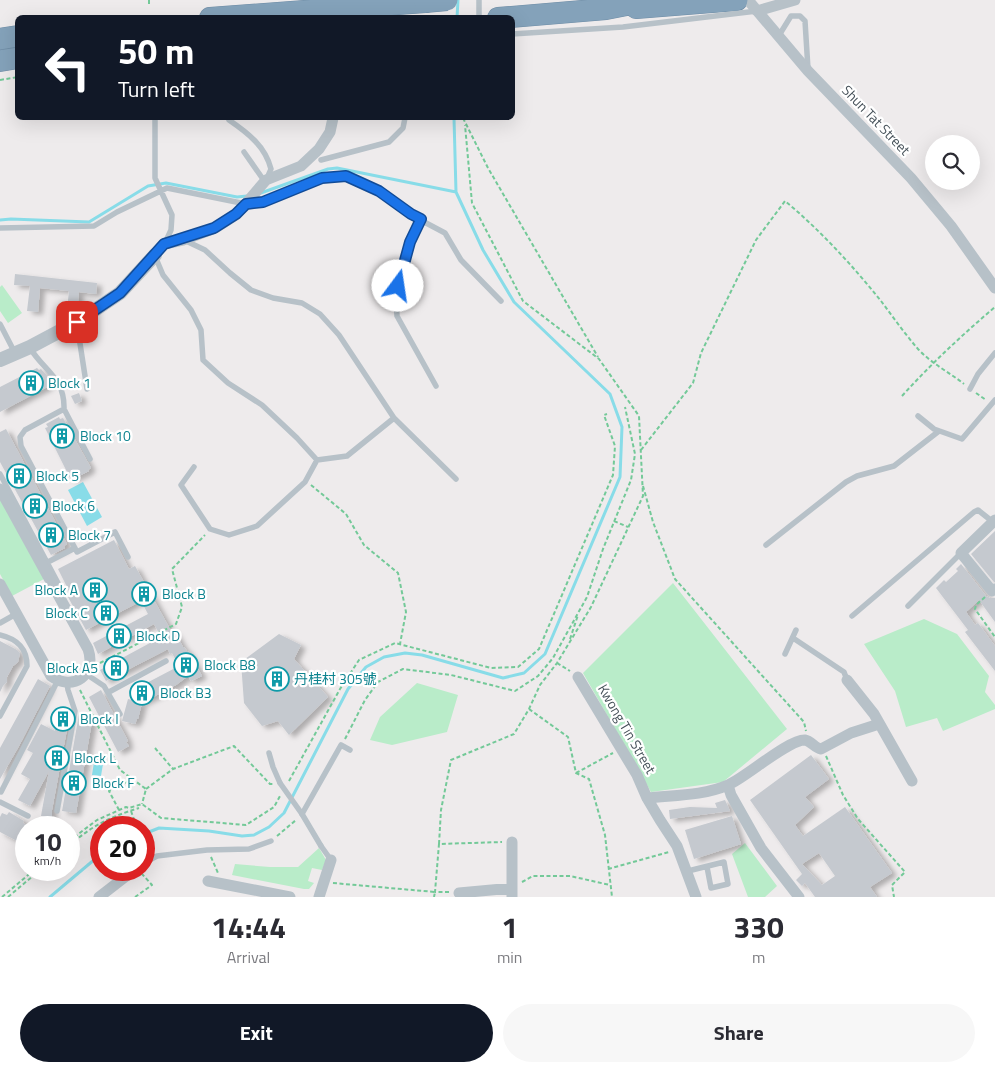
<!DOCTYPE html>
<html lang="en">
<head>
<meta charset="utf-8">
<style>
	:root { --surface:#fff; --page:#f7f7f7; --text:#2b2b33; --muted:#7c7c81; --accent:#111827 }
	body { margin:0; font-family:"Titillium Web","Noto Sans SC",sans-serif; background:var(--page); color:var(--text); height:100vh; display:flex; flex-direction:column; font-size:19px; white-space:nowrap }
	* { box-sizing:border-box; margin:0 }
	p { font-size:16px; color:var(--muted) }
	.icon { flex:none; width:28px; height:28px; fill:none; stroke:currentColor; stroke-width:2; stroke-linecap:round; stroke-linejoin:round }
	.map { position:relative; height:897px; overflow:hidden }
	.details { display:flex; flex-direction:column; background:var(--surface); flex:1 }
	.details>* { flex:none }
	.guide { position:absolute; left:15px; top:15px; width:500px; height:105px; border-radius:8px; box-shadow:0 5px 20px #0002; background:#111827; color:#fff; overflow:hidden }
	.buttons { position:absolute; left:925px; top:135px; display:grid; gap:10px }
	.buttons a { display:grid; place-items:center; width:55px; height:55px; border-radius:50%; background:var(--surface); box-shadow:0 5px 20px #0002; font-size:25px }
	.speed { position:absolute; left:15px; top:816px; display:flex; gap:10px; font-size:25px; font-weight:700; text-align:center }
	.speed>* { display:grid; place-content:center; width:65px; height:65px; border-radius:50%; background:var(--surface); box-shadow:0 5px 20px #0002; line-height:1 }
	.speed small { font-size:12px; font-weight:400 }
	.speed .limit { border:8px solid #d22; background:#fff; color:#111 }
	.pin { position:absolute; display:grid; place-items:center; width:42px; height:42px; color:#fff; margin:-21px; border-radius:10px; box-shadow:0 2px 8px #0006 }
	.me { position:absolute; width:55px; margin:-28px; rotate:14deg; stroke-linejoin:round; filter:drop-shadow(0 0 4px #0008) }
	.turn { display:flex; align-items:center; gap:18px; height:105px; padding:0 20px; font-size:22px }
	.turn .icon { width:65px; height:65px; stroke-width:2.5 }
	.turn b { display:block; font-size:35px; line-height:42px }
	.eta { display:flex; justify-content:space-evenly; align-items:center; height:85px; text-align:center }
	.eta b { font-size:30px; font-weight:700; line-height:35px }
	.button { display:flex; gap:10px; margin-top:auto; padding:10px 20px }
	.button a { flex:1; height:58px; border-radius:30px; background:var(--accent); color:#fff; font-size:20px; font-weight:700; line-height:58px; text-align:center }
	.button a+a { background:var(--page); color:var(--text) }
	.map>svg:first-child { display:block }
</style>
</head>
<body>
<div class="map">
<svg width="995" height="897" viewBox="0 0 995 897">
	<defs>
		<filter id="shadow"><feDropShadow dx="5" dy="3" stdDeviation="2.5" flood-color="#0004"/></filter>
	</defs>
	<rect width="100%" height="100%" fill="#eeebec"/>
	<path fill="#b9ecc9" d="M 2,285 L 22,313 L 8,323 L 0,311 L 0,287 Z
		M 0,499 L 44,579 L 12,596 L 0,574 Z
		M 673,583 L 787,729 L 723,782 L 651,792 L 583,673 Z
		M 924,619 L 957,634 L 989,676 L 985,692 L 995,705 L 995,709 L 943,731 L 937,718 L 906,727 L 895,691 L 864,644 Z
		M 417,683 L 458,695 L 447,732 L 392,745 L 370,740 L 380,717 Z
		M 745,843 L 777,886 L 765,897 L 748,897 L 732,854 Z
		M 319,848 L 326,860 L 322,870 L 312,868 L 308,881 L 314,883 L 309,889 L 304,889 L 232,875 L 235,864 L 270,867 L 298,867 Z"/>
	<path fill="#88dce8" d="M 83,482 L 102,517 L 87,526 L 68,490 Z
		M 95,756 L 104,758 L 101,776 L 92,775 Z"/>
	<g fill="none" stroke-linecap="round" stroke-linejoin="round">
		<path stroke="#88dce8" stroke-width="3" d="M 457,18 L 458,0
			M 258,194 L 328,169 L 337,168 L 456,192
			M 0,220 L 11,219 L 89,222 L 148,186 L 166,183 L 237,197 L 247,196
			M 144,834 L 159,828 L 209,831 L 242,836 L 254,835 L 269,827 L 284,813 L 348,689 L 366,667 L 384,657 L 405,653 L 422,655 L 503,678 L 524,673 L 545,654 L 620,477 L 622,427 L 610,394 L 514,302 L 483,250 L 456,192 L 454,118
			M 50,897 L 101,854"/>
	</g>
	<path fill="#c5c9cf" fill-rule="evenodd" filter="url(#shadow)" d="M 15,274 L 97,283 L 96,294 L 79,292 L 77,311 L 67,310 L 69,291 L 40,288 L 38,312 L 27,311 L 30,286 L 14,285 Z
		M 37,368 L 39,370 L 41,369 L 49,378 L 50,381 L 47,383 L 49,386 L 0,412 L 0,387 Z
		M 79,393 L 82,401 L 75,404 L 71,396 Z
		M 59,417 L 60,419 L 63,418 L 91,468 L 88,470 L 89,471 L 71,480 L 45,428 L 48,427 L 46,424 Z
		M 6,429 L 67,544 L 64,546 L 65,548 L 51,555 L 0,462 L 0,432 Z
		M 995,531 L 995,582 L 994,582 L 971,554 Z
		M 114,540 L 129,569 L 135,566 L 170,629 L 173,633 L 175,632 L 183,647 L 184,647 L 187,651 L 188,651 L 202,676 L 191,681 L 188,676 L 176,685 L 142,703 L 138,719 L 137,719 L 135,724 L 122,721 L 128,699 L 141,702 L 135,691 L 140,688 L 139,687 L 179,666 L 172,653 L 170,654 L 168,649 L 106,681 L 100,670 L 161,637 L 154,624 L 98,654 L 93,643 L 148,614 L 141,601 L 86,630 L 68,597 L 71,595 L 58,569 Z
		M 961,564 L 986,596 L 990,598 L 995,598 L 995,622 L 979,600 L 966,612 L 975,625 L 978,623 L 995,646 L 995,671 L 965,632 L 968,630 L 936,588 L 944,580 L 946,582 L 958,571 L 956,569 Z
		M 279,634 L 301,645 L 294,659 L 328,697 L 289,735 L 278,721 L 262,726 L 244,703 L 241,662 Z
		M 0,641 L 17,650 L 20,653 L 18,662 L 13,666 L 7,677 L 7,682 L 3,686 L 0,692 Z
		M 38,679 L 50,686 L 19,746 L 0,779 L 0,748 Z
		M 101,690 L 128,741 L 126,742 L 129,746 L 118,752 L 89,697 Z
		M 59,711 L 70,713 L 52,810 L 52,818 L 41,816 L 49,771 L 30,806 L 18,800 L 30,779 L 21,774 L 33,753 L 27,750 L 41,724 L 55,731 Z
		M 79,714 L 93,716 L 76,813 L 62,811 Z
		M 811,755 L 829,779 L 805,797 L 814,807 L 795,825 L 803,836 L 845,807 L 892,873 L 870,887 L 877,897 L 815,897 L 805,883 L 802,886 L 796,880 L 802,874 L 750,800 ZM 819,853 L 835,876 L 822,885 L 802,864 Z
		M 725,800 L 730,811 L 670,819 L 669,810 L 690,807 L 717,808 L 715,803 Z
		M 9,812 L 24,821 L 23,823 L 28,826 L 19,842 L 0,832 L 0,817 L 2,813 L 7,815 Z
		M 732,816 L 741,844 L 694,859 L 685,830 Z"/>
	<g fill="none" stroke-linecap="round" stroke-linejoin="round">
		<g stroke="#6f8da6" stroke-width="22">
			<path id="motorway" d="M 636,8 L 737,0
				M 210,18 L 425,2
				M 498,18 L 606,9 L 652,0
				M 0,39 L 18,36
				M 0,61 L 18,58"/>
		</g>
		<path stroke="#73c998" stroke-width="2" stroke-dasharray="4 2.5" stroke-linecap="butt" d="M 149,0 L 149,5
			M 0,80 L 18,77
			M 463,118 L 488,168 L 598,357
			M 976,393 L 986,400
			M 902,396 C 931,364 962,335 995,307
			M 641,450 L 693,383 L 701,353 L 756,240 L 785,201 C 819,229 853,266 881,301 C 893,317 905,334 918,349 C 932,364 949,372 964,384
			M 311,485 L 346,514 L 364,545 L 398,573 L 406,612 L 400,644
			M 643,486 L 653,522 L 675,579 L 804,722 L 806,731
			M 614,521 L 628,527
			M 985,597 L 976,605 L 975,609 L 995,637
			M 570,639 L 578,615
			M 100,663 L 176,624 L 182,607 L 172,569 L 205,535
			M 557,663 L 570,671
			M 80,690 L 120,770 L 146,789 L 142,804
			M 529,709 L 568,737 L 576,773 L 589,779 L 605,835 L 612,897
			M 345,739 L 365,700 L 378,682 L 403,669 L 451,675 L 515,691 L 538,676 L 553,658 L 587,597 L 603,549 L 631,480 L 635,454 L 625,407
			M 155,748 L 173,769
			M 826,756 L 843,795 L 858,819 L 905,872 L 892,885 L 894,897
			M 576,773 L 613,753
			M 289,781 L 340,689 L 359,660 L 395,643 L 491,668 L 518,667 L 539,649 L 613,475 L 615,446 L 604,415 L 607,414
			M 146,789 L 173,769 L 234,746 L 270,784 L 273,784
			M 119,810 L 109,791 L 132,779
			M 131,811 L 137,828
			M 277,836 L 296,820
			M 69,841 L 97,820 L 126,807 L 129,808 L 142,804 L 161,818 L 246,825 L 274,807 L 280,796
			M 439,844 L 441,810 L 451,760 L 514,734 L 529,709 L 540,685 L 557,663 L 591,607 L 643,496 L 639,416 L 599,359 L 523,301 L 472,203 L 465,125
			M 69,846 C 91,826 110,817 139,808
			M 211,857 L 218,873
			M 608,869 L 669,852
			M 522,882 L 533,876 L 570,876 L 610,885
			M 333,883 L 435,892 L 434,897
			M 449,892 L 435,892 L 439,844 L 502,842
			M 2,897 L 34,870
			M 8,897 L 40,870
			M 135,897 L 152,885 L 142,874"/>
		<path stroke="#b7c1c8" stroke-width="5.5" d="M 479,0 L 479,18
			M 512,34 L 623,27 L 757,11
			M 778,37 L 791,16 L 800,16 L 805,21 L 808,69
			M 155,118 L 155,178 L 172,215 L 171,230 L 165,243
			M 229,120 C 248,133 265,146 271,169 L 267,178
			M 244,152 L 265,182
			M 321,160 L 389,142 L 403,128 L 405,118
			M 421,219 L 410,242 L 400,276 L 396,296 L 397,316 L 436,386
			M 0,228 L 94,226 L 117,212 L 167,188 L 246,204 L 263,202 L 322,178 L 346,176 L 379,191 L 411,215 L 445,233 L 461,260 L 501,301
			M 186,241 L 205,250 L 230,273 L 251,290 L 273,298 L 302,303 L 320,314 L 339,335 L 394,418 L 456,479
			M 155,256 L 163,275 L 191,310 L 201,330 L 203,360 L 228,383 L 262,405 L 297,438 L 317,460 L 305,482 L 257,526 L 229,535 L 210,529 L 181,485 L 194,467
			M 0,324 L 15,353
			M 77,324 L 87,389
			M 30,348 C 44,371 65,378 64,409
			M 970,389 L 978,374 L 995,353
			M 918,416 L 934,429 L 962,439 L 995,400
			M 90,459 L 64,409 L 25,430 L 20,437 L 21,446 L 77,552 L 115,532 L 128,557
			M 317,460 L 347,456 L 394,418
			M 0,474 L 58,583
			M 766,545 L 846,482 L 857,476 L 894,466 L 939,431
			M 48,562 L 75,548
			M 908,606 L 961,553
			M 852,616 L 974,512 L 978,510 L 993,522
			M 0,623 L 16,614
			M 0,635 C 17,639 27,648 27,666 L 0,716
			M 793,638 L 844,672 L 847,680
			M 785,654 L 796,630
			M 86,674 L 104,686 L 120,714
			M 109,692 L 166,661
			M 269,753 L 273,767 L 280,783
			M 1,792 L 58,680
			M 0,802 L 28,816
			M 57,811 L 75,711 L 68,690 L 67,683
			M 302,814 L 341,745 L 350,750
			M 321,846 L 331,860
			M 144,863 L 157,856 L 207,850 L 249,849 L 271,841
			M 688,871 L 724,862 L 728,884 L 711,888 L 707,867"/>
		<path stroke="#b7c1c8" stroke-width="11" d="M 748,0 L 808,71 L 911,178 L 951,226 L 995,288
			M 757,11 L 795,0
			M 155,255 L 164,244 L 183,240 L 215,228 L 237,214 L 266,180 L 301,166 L 319,149 L 330,132 L 333,118
			M 0,489 L 88,649 C 97,675 73,692 51,676 L 0,584
			M 995,520 L 961,553 L 992,591 L 995,589
			M 578,677 L 637,775 L 647,798 L 660,820 L 677,846 L 696,897
			M 847,680 L 874,714 L 912,781
			M 728,785 L 731,795 L 761,848 L 799,897
			M 647,798 C 673,795 703,796 728,785 C 745,778 789,739 805,740 C 811,741 815,748 821,749 L 851,733 L 879,724
			M 512,842 L 512,897
			M 208,881 L 290,897
			M 459,893 L 512,888
			M 99,897 L 134,870
			M 319,897 L 331,860"/>
		<path stroke="#b7c1c8" stroke-width="14" d="M 0,360 L 30,347 L 77,322 L 120,293 L 155,255"/>
		<use href="#motorway" stroke="#84a2ba" stroke-width="21"/>
		<g stroke="#6f8da6" stroke-width="22" stroke-linecap="butt">
			<path id="motorway-bridge" d="M 425,2 L 447,0"/>
		</g>
		<path stroke="#b7c1c8" stroke-width="5.5" d="M 280,783 L 302,814 L 321,846"/>
		<use href="#motorway-bridge" stroke="#84a2ba" stroke-width="21"/>
	</g>
	<g fill="none" stroke-linecap="round" stroke-linejoin="round">
		<g stroke="#114b97" stroke-width="12">
			<path id="route" d="M 77,322 L 120,293 L 164,244 L 214,228 L 236,214 L 246,204 L 263,202 L 322,178 L 346,176 L 379,191 L 411,214 L 421,219 L 410,242 L 398,286"/>
		</g>
		<use href="#route" stroke="#1a73e8" stroke-width="9"/>
	</g>
	<defs>
		<g id="building-ring" transform="scale(1.25)"><circle r="9.5" fill="#fff" stroke="#0f9aa8" stroke-width="1.5"/><path d="M-4-6H4V6H1V3H-1V6H-4ZM-2.5-4.3h1.7v1.8h-1.7ZM.8-4.3h1.7v1.8H.8ZM-2.5-1h1.7V.8h-1.7ZM.8-1h1.7V.8H.8Z" fill="#0f9aa8"/></g>
	</defs>
	<g fill-rule="evenodd">
		<use href="#building-ring" x="31" y="383"/>
		<use href="#building-ring" x="62" y="436"/>
		<use href="#building-ring" x="19" y="476"/>
		<use href="#building-ring" x="35" y="506"/>
		<use href="#building-ring" x="51" y="535"/>
		<use href="#building-ring" x="95" y="590"/>
		<use href="#building-ring" x="144" y="594"/>
		<use href="#building-ring" x="106" y="613"/>
		<use href="#building-ring" x="119" y="636"/>
		<use href="#building-ring" x="186" y="665"/>
		<use href="#building-ring" x="116" y="668"/>
		<use href="#building-ring" x="277" y="679"/>
		<use href="#building-ring" x="142" y="693"/>
		<use href="#building-ring" x="63" y="719"/>
		<use href="#building-ring" x="57" y="758"/>
		<use href="#building-ring" x="74" y="783"/>
	</g>
	<g text-anchor="middle" stroke-width="4.5" stroke-linejoin="round" paint-order="stroke">
		<g font-size="14" fill="#455058" stroke="#fff">
			<text transform="translate(876 120) rotate(46)" y="5">Shun Tat Street</text>
			<text transform="translate(627 729) rotate(60)" y="5">Kwong Tin Street</text>
		</g>
		<g font-size="14" fill="#0d838f" stroke="#fff" text-anchor="start">
			<text x="48" y="388">Block 1</text>
			<text x="80" y="441">Block 10</text>
			<text x="36" y="481">Block 5</text>
			<text x="52" y="511">Block 6</text>
			<text x="68" y="540">Block 7</text>
			<text x="78" y="595" text-anchor="end">Block A</text>
			<text x="162" y="599">Block B</text>
			<text x="88" y="618" text-anchor="end">Block C</text>
			<text x="136" y="641">Block D</text>
			<text x="204" y="670">Block B8</text>
			<text x="98" y="673" text-anchor="end">Block A5</text>
			<text x="294" y="684">丹桂村 305號</text>
			<text x="160" y="698">Block B3</text>
			<text x="80" y="724">Block I</text>
			<text x="74" y="763">Block L</text>
			<text x="92" y="788">Block F</text>
		</g>
	</g>
</svg>
<div class="buttons">
<a><svg class="icon" aria-label="search" viewBox="0 0 24 24"><circle cx="10" cy="10" r="6"/><path d="M15 15l6 6"/></svg></a>
</div>
<div class="speed"><div>10<small>km/h</small></div><div class="limit">20</div></div>
<div class="pin" style="left:77px;top:322px;background:#d93025"><svg class="icon" aria-label="arrive" viewBox="0 0 24 24"><path d="M6 21V4h12l-3 4 3 4H6"/></svg></div>
<svg class="me" style="left:398px;top:286px" viewBox="-20 -20 40 40"><circle r="19" fill="#fff"/><path d="M0-13L10 11 0 6-10 11z" fill="#1a73e8"/></svg>
<div class="guide">
<div class="turn"><svg class="icon" aria-label="left" viewBox="0 0 24 24"><path d="M17 20v-9H6M10 6l-5 5 5 5"/></svg><div><b>50 m</b>Turn left</div></div>
</div>
</div>
<section class="details">
<div class="eta">
<div><b>14:44</b><p>Arrival</p></div>
<div><b>1</b><p>min</p></div>
<div><b>330</b><p>m</p></div>
</div>
<div class="button"><a>Exit</a><a>Share</a></div>
</section>
</body>
</html>
